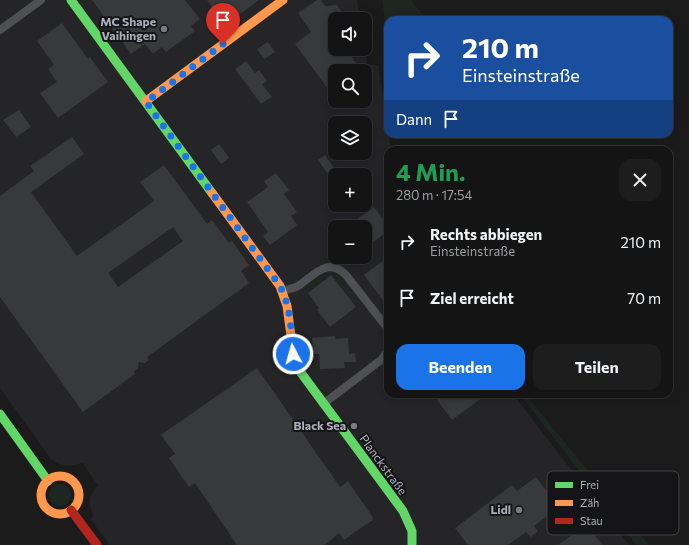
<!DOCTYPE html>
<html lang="de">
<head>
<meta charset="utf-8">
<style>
	:root { --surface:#141414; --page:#1d1d1d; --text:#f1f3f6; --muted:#9d9ea0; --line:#333334; --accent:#1a73e8 }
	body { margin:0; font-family:Commissioner,sans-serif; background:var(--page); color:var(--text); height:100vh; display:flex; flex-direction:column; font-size:15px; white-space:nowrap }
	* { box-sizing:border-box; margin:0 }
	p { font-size:13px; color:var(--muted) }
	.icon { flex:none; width:22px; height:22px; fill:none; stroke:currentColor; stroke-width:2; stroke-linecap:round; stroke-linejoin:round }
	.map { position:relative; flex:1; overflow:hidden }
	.details { position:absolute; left:384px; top:146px; width:289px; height:252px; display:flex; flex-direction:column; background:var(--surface); border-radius:12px; box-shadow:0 2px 10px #0003,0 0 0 1px var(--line) }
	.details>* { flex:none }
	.banner { position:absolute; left:384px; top:16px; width:289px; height:122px; border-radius:12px; box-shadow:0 2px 10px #0003,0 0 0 1px var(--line); background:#1a4fa0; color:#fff; overflow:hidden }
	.fabs { position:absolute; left:328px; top:12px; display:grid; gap:8px }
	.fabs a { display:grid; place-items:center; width:44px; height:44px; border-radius:8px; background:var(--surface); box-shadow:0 2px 10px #0003,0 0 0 1px var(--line); font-size:20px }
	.pin { position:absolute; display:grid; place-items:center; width:34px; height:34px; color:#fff; margin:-41px -17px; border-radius:50% 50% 50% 0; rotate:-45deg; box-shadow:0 0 4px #0007 }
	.pin .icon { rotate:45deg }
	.me { position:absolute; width:44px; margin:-22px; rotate:354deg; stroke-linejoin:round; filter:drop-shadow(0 0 3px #0008) }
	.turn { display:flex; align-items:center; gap:14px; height:84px; padding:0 12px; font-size:18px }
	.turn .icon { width:52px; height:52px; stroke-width:2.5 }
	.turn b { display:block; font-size:28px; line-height:34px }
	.then { display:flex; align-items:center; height:38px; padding:0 12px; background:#0003; gap:8px; font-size:15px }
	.round { display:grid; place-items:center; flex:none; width:42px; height:42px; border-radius:12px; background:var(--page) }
	.headline { display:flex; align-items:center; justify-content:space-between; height:68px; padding:0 12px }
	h1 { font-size:24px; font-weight:700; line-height:30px; color:#1e9e55 }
	.primary-button { display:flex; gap:8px; margin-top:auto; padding:8px 12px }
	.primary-button a { flex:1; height:46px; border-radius:12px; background:var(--accent); color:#fff; font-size:16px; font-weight:700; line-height:46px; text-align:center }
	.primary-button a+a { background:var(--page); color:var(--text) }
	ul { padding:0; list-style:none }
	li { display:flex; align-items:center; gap:12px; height:56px; padding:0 12px }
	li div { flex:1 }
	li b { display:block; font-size:15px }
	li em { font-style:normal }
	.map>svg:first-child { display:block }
</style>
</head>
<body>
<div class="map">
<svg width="689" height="545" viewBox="0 0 689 545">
	<rect width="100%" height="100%" fill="#1b1b1b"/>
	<path fill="#252528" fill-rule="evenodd" d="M 0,0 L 357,0 L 360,19 L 335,19 L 335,49 L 365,49 L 367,64 L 378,65 L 391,150 L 388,150 L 388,394 L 513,394 L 629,545 L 110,545 L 94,524 L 91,518 L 93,516 L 90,506 L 90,498 L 94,490 L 98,485 L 90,474 L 83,463 L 68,466 L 59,464 L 51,459 L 0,388 ZM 335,71 L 365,71 L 365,101 L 335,101 ZM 335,123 L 365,123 L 365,153 L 335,153 ZM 335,175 L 365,175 L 365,205 L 335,205 ZM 335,227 L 365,227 L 365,257 L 335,257 Z"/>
	<path fill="#1e2621" d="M 382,0 L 411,0 L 427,20 L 388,20 L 388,41 Z
		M 330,271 L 339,273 L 348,283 L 341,288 L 331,275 L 308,293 L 303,286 L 321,273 Z
		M 520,394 L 525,394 L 649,545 L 636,545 Z
		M49 495a11 11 0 1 1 22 0a11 11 0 1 1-22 0Z"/>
	<path fill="#38393b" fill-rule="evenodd" d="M 92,0 L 185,0 L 200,19 L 191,26 L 195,31 L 166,52 L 162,47 L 153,54 L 145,44 L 131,54 Z
		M 207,0 L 259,0 L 226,25 L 218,14 L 212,19 L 207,13 L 213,8 Z
		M 317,0 L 321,0 L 325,6 L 337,5 L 347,19 L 335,19 L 335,49 L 346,49 L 358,66 L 351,71 L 335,71 L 335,83 L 328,89 L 295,44 L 311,32 L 298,13 Z
		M 62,23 L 88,59 L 90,57 L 108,82 L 58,118 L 40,93 L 57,82 L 48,69 L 54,65 L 37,41 Z
		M 268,42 L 275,52 L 264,59 L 257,49 Z
		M 246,61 L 255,73 L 259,70 L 267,81 L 262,84 L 272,97 L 261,104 L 235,69 Z
		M 19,110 L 31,127 L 16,137 L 3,120 Z
		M 72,137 L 84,154 L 31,192 L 77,256 L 154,201 L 140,182 L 164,165 L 207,224 L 212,220 L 229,243 L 232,241 L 249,265 L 241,271 L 249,283 L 147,357 L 149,360 L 145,363 L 139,362 L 138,368 L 134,371 L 135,374 L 83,412 L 0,297 L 0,196 L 34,171 L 30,166 ZM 173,227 L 183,241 L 118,287 L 108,273 Z
		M 219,144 L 229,158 L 221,164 L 211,150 Z
		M 325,155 L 335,169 L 328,174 L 318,160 Z
		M 276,173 L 289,190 L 284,194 L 297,212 L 291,216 L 297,225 L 270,245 L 263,236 L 268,232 L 247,202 L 268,187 L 264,181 Z
		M 374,207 L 388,226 L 388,231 L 365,248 L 365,227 L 346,227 Z
		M 388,257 L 388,307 L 364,275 Z
		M 331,275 L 356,307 L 330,327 L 317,310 L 319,308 L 308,293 Z
		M 335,336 L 335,339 L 348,338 L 349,354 L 355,353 L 356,362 L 344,362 L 345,368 L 320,369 L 319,354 L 313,354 L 312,338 Z
		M 257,368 L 340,487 L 348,481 L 374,519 L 344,540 L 339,533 L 325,545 L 237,545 L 195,483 L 189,487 L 169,458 L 175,454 L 161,435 Z
		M 446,394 L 487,394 L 452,420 L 437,400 Z
		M 536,477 L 559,507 L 534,526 L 538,531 L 531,537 L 526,532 L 508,545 L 468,545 L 455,528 L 512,485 L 517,491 Z
		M 584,521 L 602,545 L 558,545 L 577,531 L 574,528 Z"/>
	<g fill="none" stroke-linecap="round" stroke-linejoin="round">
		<path stroke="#4f5054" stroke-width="8" d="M 0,30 L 41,0
			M 283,291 C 287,289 293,289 298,286 C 314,276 327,256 346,275 L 388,329
			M 323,404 L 381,360 L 388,350"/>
		<path stroke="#63d668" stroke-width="9" d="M 71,0 L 212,193
			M 294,359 L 296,366 L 403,511 L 412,531 L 412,545
			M 0,414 L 48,481"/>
		<path stroke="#ff974d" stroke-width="9" d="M 146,101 L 283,0
			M 212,193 L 280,286 L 287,306 L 294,359
			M41 495a19 19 0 1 1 38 0a19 19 0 1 1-38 0Z"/>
		<path stroke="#b3261e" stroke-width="9" d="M 71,510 L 97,545"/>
	</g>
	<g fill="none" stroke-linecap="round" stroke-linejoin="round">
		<path stroke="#1a73e8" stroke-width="7" stroke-dasharray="0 12.6" d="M 223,44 L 146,102 L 280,286 C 291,307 291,331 293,354"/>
	</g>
	<g fill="#797b84" stroke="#151517" stroke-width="1.5">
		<circle cx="164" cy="29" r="4"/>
		<circle cx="354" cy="426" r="4"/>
		<circle cx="519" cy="510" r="4"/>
	</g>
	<g text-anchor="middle" stroke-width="4" stroke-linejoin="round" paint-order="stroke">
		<g font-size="12" font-weight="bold" fill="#acaebc" stroke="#151517" text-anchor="end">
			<text x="156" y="26">MC Shape<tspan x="156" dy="14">Vaihingen</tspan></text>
			<text x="346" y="430">Black Sea</text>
			<text x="511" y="514">Lidl</text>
		</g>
		<g font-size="12" fill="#acaebc" stroke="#151517">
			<text transform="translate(383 465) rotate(54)" y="4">Planckstraße</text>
		</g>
	</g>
	<rect x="547" y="471" width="132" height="64" rx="6" fill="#151517" stroke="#424349" stroke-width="1"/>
	<rect x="555" y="482" width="18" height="6" fill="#63d668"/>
	<rect x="555" y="500" width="18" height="6" fill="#ff974d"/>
	<rect x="555" y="518" width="18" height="6" fill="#b3261e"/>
	<g font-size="11" fill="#acaebc">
		<text x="580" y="489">Frei</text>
		<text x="580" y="507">Zäh</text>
		<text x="580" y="525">Stau</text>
	</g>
</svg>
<div class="fabs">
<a><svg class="icon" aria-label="sound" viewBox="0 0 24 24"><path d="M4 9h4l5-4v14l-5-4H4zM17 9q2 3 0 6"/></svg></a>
<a><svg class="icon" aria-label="search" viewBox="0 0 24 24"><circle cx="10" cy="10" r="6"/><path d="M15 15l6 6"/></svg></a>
<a><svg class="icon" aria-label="layers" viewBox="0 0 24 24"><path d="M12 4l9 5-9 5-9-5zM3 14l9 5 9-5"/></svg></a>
<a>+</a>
<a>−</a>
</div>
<div class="pin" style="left:223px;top:44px;background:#d93025"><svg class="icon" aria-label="arrive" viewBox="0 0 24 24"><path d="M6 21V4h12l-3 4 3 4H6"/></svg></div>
<svg class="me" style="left:293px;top:354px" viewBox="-20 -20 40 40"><circle r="17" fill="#1a73e8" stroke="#fff" stroke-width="3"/><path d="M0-11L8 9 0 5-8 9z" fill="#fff"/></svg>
<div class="banner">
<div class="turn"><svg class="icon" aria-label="right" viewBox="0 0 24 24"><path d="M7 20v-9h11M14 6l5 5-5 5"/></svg><div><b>210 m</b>Einsteinstraße</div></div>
<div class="then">Dann<svg class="icon" aria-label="arrive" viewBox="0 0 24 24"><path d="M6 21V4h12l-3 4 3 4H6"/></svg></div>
</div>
<section class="details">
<div class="headline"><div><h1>4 Min.</h1><p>280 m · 17:54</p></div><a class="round"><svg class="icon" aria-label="close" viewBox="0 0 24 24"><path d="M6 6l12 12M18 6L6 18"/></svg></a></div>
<ul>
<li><svg class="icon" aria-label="right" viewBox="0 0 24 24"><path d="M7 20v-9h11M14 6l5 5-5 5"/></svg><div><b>Rechts abbiegen</b><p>Einsteinstraße</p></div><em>210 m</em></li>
<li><svg class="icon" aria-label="arrive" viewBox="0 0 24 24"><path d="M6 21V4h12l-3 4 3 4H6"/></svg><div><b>Ziel erreicht</b></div><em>70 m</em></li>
</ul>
<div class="primary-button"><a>Beenden</a><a>Teilen</a></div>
</section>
</div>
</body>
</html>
